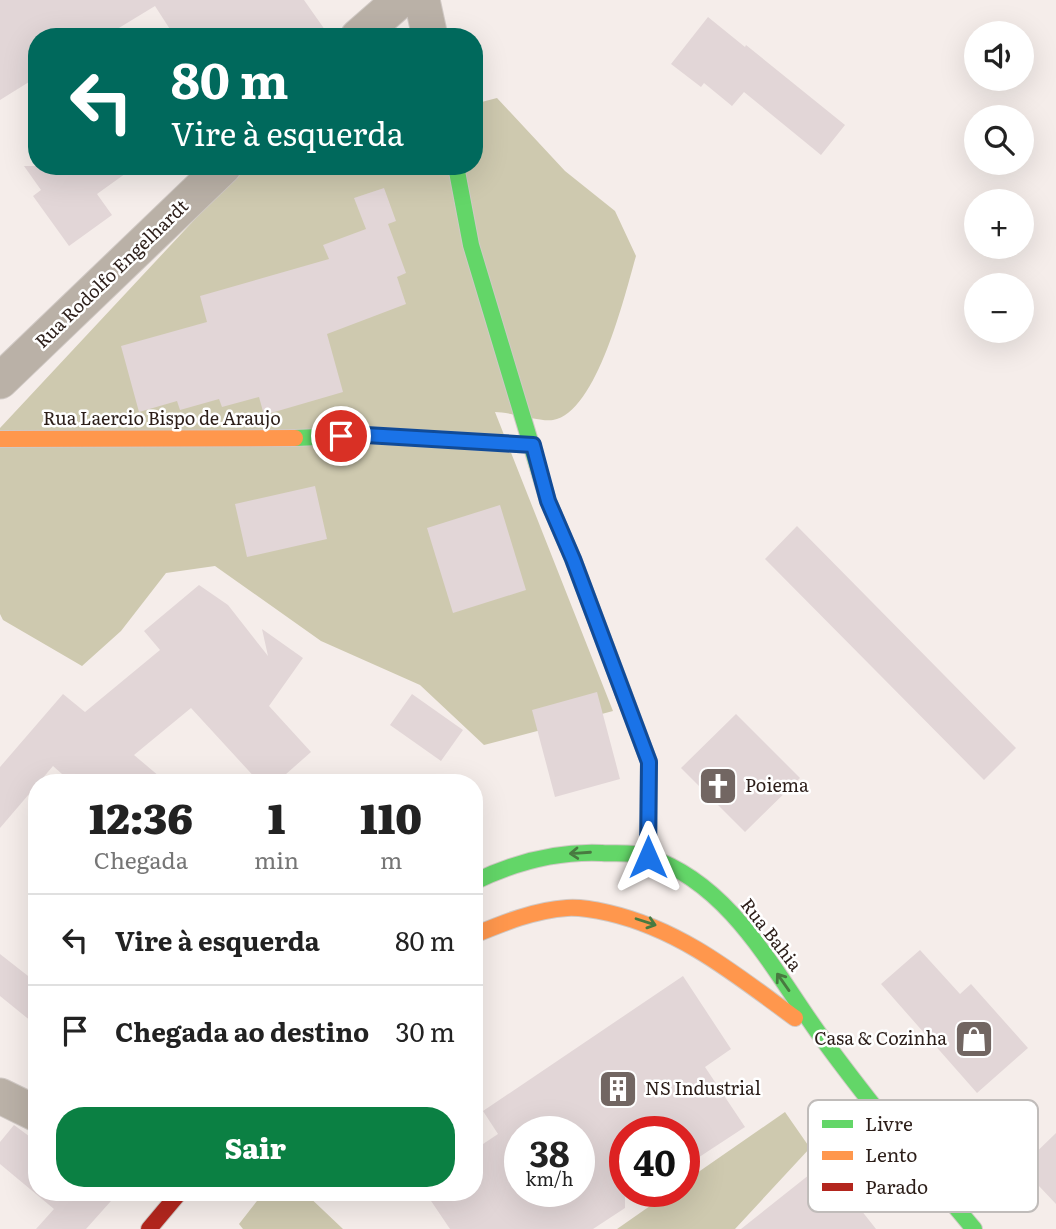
<!DOCTYPE html>
<html lang="pt">
<head>
<meta charset="utf-8">
<style>
	:root { --surface:#fff; --page:#f2f2f2; --text:#222; --muted:#767676; --line:#e0e0e0; --accent:#0b8043 }
	body { margin:0; font-family:Literata,serif; background:var(--page); color:var(--text); height:100vh; display:flex; flex-direction:column; font-size:26px; white-space:nowrap }
	* { box-sizing:border-box; margin:0 }
	p { font-size:23px; color:var(--muted) }
	.icon { flex:none; width:38px; height:38px; fill:none; stroke:currentColor; stroke-width:2; stroke-linecap:round; stroke-linejoin:round }
	.map { position:relative; flex:1; overflow:hidden }
	.sheet { position:absolute; left:28px; top:774px; width:455px; height:427px; display:flex; flex-direction:column; background:var(--surface); border-radius:28px; box-shadow:0 7px 28px #0002 }
	.sheet>* { flex:none }
	.guide { position:absolute; left:28px; top:28px; width:455px; height:147px; border-radius:28px; box-shadow:0 7px 28px #0002; background:#00695c; color:#fff; overflow:hidden }
	.fabs { position:absolute; left:964px; top:21px; display:grid; gap:14px }
	.fabs a { display:grid; place-items:center; width:70px; height:70px; border-radius:50%; background:var(--surface); box-shadow:0 7px 28px #0002; font-size:35px }
	.speed { position:absolute; left:504px; top:1116px; display:flex; gap:14px; font-size:35px; font-weight:700; text-align:center }
	.speed>* { display:grid; place-content:center; width:91px; height:91px; border-radius:50%; background:var(--surface); box-shadow:0 7px 28px #0002; line-height:1 }
	.speed small { font-size:18px; font-weight:400 }
	.speed .limit { border:10px solid #d22; background:#fff; color:#111 }
	.pin { position:absolute; display:grid; place-items:center; width:60px; height:60px; color:#fff; margin:-30px; border:4px solid #fff; border-radius:50%; box-shadow:0 2px 7px #0007 }
	.me { position:absolute; width:77px; margin:-38px; rotate:0deg; stroke-linejoin:round; filter:drop-shadow(0 0 5px #0008) }
	.turn { display:flex; align-items:center; gap:24px; height:147px; padding:0 28px; font-size:32px }
	.turn .icon { width:91px; height:91px; stroke-width:2.5 }
	.turn b { display:block; font-size:49px; line-height:60px }
	.eta { display:flex; justify-content:space-evenly; align-items:center; height:119px; text-align:center }
	.eta b { font-size:42px; font-weight:800; line-height:49px }
	.cta { display:flex; gap:14px; margin-top:auto; padding:14px 28px }
	.cta a { flex:1; height:80px; border-radius:28px; background:var(--accent); color:#fff; font-size:28px; font-weight:800; line-height:80px; text-align:center }
	ul { padding:0; list-style:none }
	li { display:flex; align-items:center; gap:21px; height:91px; padding:0 28px; border-top:2px solid var(--line) }
	li div { flex:1 }
	li b { display:block; font-size:26px }
	li em { font-style:normal }
	.map>svg:first-child { display:block }
</style>
</head>
<body>
<div class="map">
<svg width="1056" height="1229" viewBox="0 0 1056 1229">
	<rect width="100%" height="100%" fill="#f5edea"/>
	<path fill="#cec9af" d="M 497,98 L 565,171 L 615,211 L 636,256 C 625,294 597,413 553,420 C 540,422 510,412 495,412 L 613,711 L 484,745 L 420,685 L 321,641 L 215,566 L 166,573 L 121,631 L 82,666 L 3,620 L 0,614 L 0,428 L 239,172 L 245,166 L 474,166 L 474,104 Z
		M 785,1112 L 810,1148 L 735,1229 L 617,1229 L 670,1192 L 684,1192 L 684,1182 Z
		M 264,1192 L 304,1192 L 343,1229 L 243,1229 L 239,1224 Z"/>
	<path fill="#e2d6d7" fill-rule="evenodd" d="M 0,0 L 304,0 L 330,37 L 175,37 L 155,6 L 104,37 L 37,37 L 37,77 L 0,100 Z
		M 708,17 L 745,47 L 746,45 L 845,125 L 821,155 L 744,92 L 732,106 L 704,83 L 701,87 L 671,64 Z
		M 24,166 L 136,166 L 97,194 L 112,215 L 69,246 L 33,196 L 41,190 Z
		M 384,188 L 396,221 L 388,224 L 406,273 L 397,277 L 406,304 L 327,334 L 343,392 L 264,415 L 259,397 L 222,407 L 219,399 L 180,410 L 177,401 L 139,412 L 121,346 L 207,322 L 200,296 L 329,259 L 323,245 L 366,229 L 354,198 Z
		M 315,486 L 327,539 L 247,557 L 235,504 Z
		M 500,505 L 526,590 L 453,613 L 427,528 Z
		M 797,526 L 1016,748 L 984,780 L 765,559 Z
		M 199,585 L 228,605 L 268,656 L 262,629 L 303,658 L 269,706 L 311,752 L 277,782 L 259,782 L 191,708 L 134,755 L 166,782 L 71,782 L 53,766 L 0,828 L 0,767 L 63,694 L 85,712 L 160,650 L 144,631 Z
		M 597,692 L 620,779 L 555,797 L 532,710 Z
		M 412,694 L 463,730 L 441,761 L 390,725 Z
		M 736,714 L 800,778 L 745,832 L 681,768 Z
		M 920,950 L 960,994 L 971,984 L 1028,1048 L 977,1093 L 881,984 Z
		M 0,954 L 37,983 L 37,1026 L 0,996 Z
		M 683,976 L 731,1049 L 705,1067 L 745,1127 L 684,1167 L 684,1132 L 625,1132 L 625,1208 L 593,1229 L 450,1229 L 425,1192 L 474,1192 L 474,1150 L 498,1134 L 483,1111 ZM 520,1132 L 579,1132 L 579,1192 L 520,1192 Z
		M 14,1125 L 37,1142 L 37,1192 L 119,1192 L 86,1229 L 36,1229 L 54,1209 L 0,1164 L 0,1142 Z
		M 1056,1133 L 1056,1204 L 1021,1167 Z
		M 824,1163 L 876,1229 L 741,1229 Z"/>
	<g fill="none" stroke-linecap="round" stroke-linejoin="round">
		<g stroke="#d0c9c5" stroke-width="37">
			<path id="street" d="M 422,0 L 430,37
				M 358,37 L 400,0
				M 0,381 L 224,166
				M 0,1096 L 37,1114"/>
		</g>
		<g stroke="#d0c9c5" stroke-width="18">
			<path id="fast" d="M 456,166 L 471,245 L 548,501 L 573,559 L 623,692
				M 295,438 L 366,435 L 533,445
				M 474,882 C 515,862 557,851 602,853 C 617,854 635,852 649,857 C 732,885 774,972 822,1038 C 870,1104 922,1167 974,1229"/>
		</g>
		<g stroke="#d0c9c5" stroke-width="18">
			<path id="slow" d="M 0,439 L 295,438
				M 623,692 L 649,762 L 648,857
				M 474,935 C 503,923 535,910 567,908 C 581,907 595,910 609,913 C 682,930 736,975 795,1018"/>
		</g>
		<g stroke="#d0c9c5" stroke-width="18">
			<path id="jam" d="M 149,1229 L 180,1192"/>
		</g>
		<use href="#street" stroke="#bab1a7" stroke-width="35"/>
		<use href="#fast" stroke="#63d668" stroke-width="16"/>
		<use href="#slow" stroke="#ff974d" stroke-width="16"/>
		<use href="#jam" stroke="#b3261e" stroke-width="16"/>
	</g>
	<defs><path id="oneway-shaft" d="M-6 0H5M1.5-3L5.5 0L1.5 3" fill="none" stroke-width="1.6" stroke-linecap="round" stroke-linejoin="round" transform="scale(1.75)"/></defs>
	<g stroke="#487a40">
		<use href="#oneway-shaft" transform="translate(580 853) rotate(176)"/>
		<use href="#oneway-shaft" transform="translate(646 922) rotate(18)"/>
		<use href="#oneway-shaft" transform="translate(783 982) rotate(-125)"/>
	</g>
	<g fill="none" stroke-linecap="round" stroke-linejoin="round">
		<g stroke="#114b97" stroke-width="18">
			<path id="route" d="M 341,436 L 366,435 L 533,445 L 548,501 L 573,559 L 649,762 L 648,857"/>
		</g>
		<use href="#route" stroke="#1a73e8" stroke-width="12"/>
	</g>
	<defs>
		<g id="church-square" transform="scale(2.0125)"><rect x="-9" y="-9" width="18" height="18" rx="4" fill="#726662" stroke="#fff"/><path d="M-1.2-6h2.4v3.5h3.3v2.4h-3.3V6h-2.4V-.1h-3.3v-2.4h3.3Z" fill="#fff"/></g>
		<g id="shop-square" transform="scale(2.0125)"><rect x="-9" y="-9" width="18" height="18" rx="4" fill="#726662" stroke="#fff"/><path d="M-5-2.5h2.3a2.7 3.5 0 0 1 5.4 0H5L5.5 6h-11ZM-1.5-2.5h3a1.5 2.3 0 0 0-3 0Z" fill="#fff"/></g>
		<g id="building-square" transform="scale(2.0125)"><rect x="-9" y="-9" width="18" height="18" rx="4" fill="#726662" stroke="#fff"/><path d="M-4-6H4V6H1V3H-1V6H-4ZM-2.5-4.3h1.7v1.8h-1.7ZM.8-4.3h1.7v1.8H.8ZM-2.5-1h1.7V.8h-1.7ZM.8-1h1.7V.8H.8Z" fill="#fff"/></g>
	</defs>
	<g fill-rule="evenodd">
		<use href="#church-square" x="718" y="786"/>
		<use href="#shop-square" x="974" y="1039"/>
		<use href="#building-square" x="618" y="1089"/>
	</g>
	<g text-anchor="middle" stroke-width="5" stroke-linejoin="round" paint-order="stroke">
		<g font-size="18" fill="#2c1e19" stroke="#fff">
			<text transform="translate(112 274) rotate(-44)" y="6">Rua Rodolfo Engelhardt</text>
			<text x="162" y="425">Rua Laercio Bispo de Araujo</text>
			<text transform="translate(771 935) rotate(52)" y="6">Rua Bahia</text>
		</g>
		<g font-size="18" fill="#2c1e19" stroke="#fff" text-anchor="start">
			<text x="745" y="792">Poiema</text>
			<text x="947" y="1045" text-anchor="end">Casa &amp; Cozinha</text>
			<text x="645" y="1095">NS Industrial</text>
		</g>
	</g>
	<rect x="808" y="1100" width="230" height="112" rx="10" fill="#fff" stroke="#c0bcba" stroke-width="2"/>
	<rect x="822" y="1120" width="31" height="8" fill="#63d668"/>
	<rect x="822" y="1151" width="31" height="9" fill="#ff974d"/>
	<rect x="822" y="1183" width="31" height="8" fill="#b3261e"/>
	<g font-size="19" fill="#2c1e19">
		<text x="865" y="1131">Livre</text>
		<text x="865" y="1162">Lento</text>
		<text x="865" y="1194">Parado</text>
	</g>
</svg>
<div class="fabs">
<a><svg class="icon" aria-label="sound" viewBox="0 0 24 24"><path d="M4 9h4l5-4v14l-5-4H4zM17 9q2 3 0 6"/></svg></a>
<a><svg class="icon" aria-label="search" viewBox="0 0 24 24"><circle cx="10" cy="10" r="6"/><path d="M15 15l6 6"/></svg></a>
<a>+</a>
<a>−</a>
</div>
<div class="speed"><div>38<small>km/h</small></div><div class="limit">40</div></div>
<div class="pin" style="left:341px;top:436px;background:#d93025"><svg class="icon" aria-label="arrive" viewBox="0 0 24 24"><path d="M6 21V4h12l-3 4 3 4H6"/></svg></div>
<svg class="me" style="left:648px;top:857px" viewBox="-20 -20 40 40"><path d="M0-17L14 15 0 8-14 15z" fill="#1a73e8" stroke="#fff" stroke-width="4"/></svg>
<div class="guide">
<div class="turn"><svg class="icon" aria-label="left" viewBox="0 0 24 24"><path d="M17 20v-9H6M10 6l-5 5 5 5"/></svg><div><b>80 m</b>Vire à esquerda</div></div>
</div>
<section class="sheet">
<div class="eta">
<div><b>12:36</b><p>Chegada</p></div>
<div><b>1</b><p>min</p></div>
<div><b>110</b><p>m</p></div>
</div>
<ul>
<li><svg class="icon" aria-label="left" viewBox="0 0 24 24"><path d="M17 20v-9H6M10 6l-5 5 5 5"/></svg><div><b>Vire à esquerda</b></div><em>80 m</em></li>
<li><svg class="icon" aria-label="arrive" viewBox="0 0 24 24"><path d="M6 21V4h12l-3 4 3 4H6"/></svg><div><b>Chegada ao destino</b></div><em>30 m</em></li>
</ul>
<div class="cta"><a>Sair</a></div>
</section>
</div>
</body>
</html>
